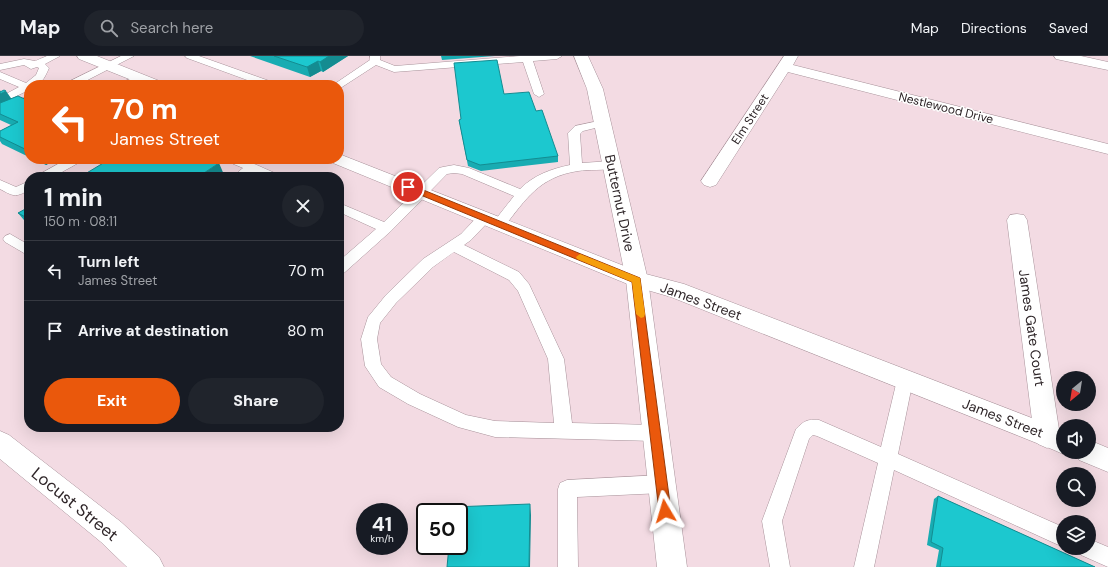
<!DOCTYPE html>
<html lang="en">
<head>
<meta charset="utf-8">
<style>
	:root { --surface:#171b24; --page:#20242c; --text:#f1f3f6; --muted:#9ea1a6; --line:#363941; --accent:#ea580c }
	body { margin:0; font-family:"DM Sans",sans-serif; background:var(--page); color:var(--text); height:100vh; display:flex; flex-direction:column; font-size:15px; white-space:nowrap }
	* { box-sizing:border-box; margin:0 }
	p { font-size:13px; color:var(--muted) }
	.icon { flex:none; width:22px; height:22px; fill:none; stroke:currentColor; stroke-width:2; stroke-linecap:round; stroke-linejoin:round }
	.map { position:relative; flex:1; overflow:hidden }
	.side { position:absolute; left:24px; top:116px; width:320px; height:260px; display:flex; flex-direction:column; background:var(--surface); border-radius:16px; box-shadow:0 4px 16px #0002 }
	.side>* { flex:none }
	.banner { position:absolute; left:24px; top:24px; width:320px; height:84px; border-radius:16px; box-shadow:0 4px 16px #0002; background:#ea580c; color:#fff; overflow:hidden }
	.needle { width:26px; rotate:210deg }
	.controls { position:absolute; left:1056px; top:315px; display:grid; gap:8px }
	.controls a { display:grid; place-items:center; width:40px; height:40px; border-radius:50%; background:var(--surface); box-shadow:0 4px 16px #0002; font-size:20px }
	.speed { position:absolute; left:356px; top:447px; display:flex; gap:8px; font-size:20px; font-weight:700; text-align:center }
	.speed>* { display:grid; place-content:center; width:52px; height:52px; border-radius:50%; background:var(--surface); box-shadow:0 4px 16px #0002; line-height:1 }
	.speed small { font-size:10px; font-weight:400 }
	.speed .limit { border:2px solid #111; border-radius:6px; background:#fff; color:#111 }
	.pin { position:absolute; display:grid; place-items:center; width:34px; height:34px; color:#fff; margin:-17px; border:2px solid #fff; border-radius:50%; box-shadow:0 1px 4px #0007 }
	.me { position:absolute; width:44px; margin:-22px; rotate:353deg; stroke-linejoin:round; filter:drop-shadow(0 0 3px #0008) }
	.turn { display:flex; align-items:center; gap:14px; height:84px; padding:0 20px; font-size:18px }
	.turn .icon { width:52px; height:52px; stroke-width:2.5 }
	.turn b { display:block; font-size:28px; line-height:34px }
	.round { display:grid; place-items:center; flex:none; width:42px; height:42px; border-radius:21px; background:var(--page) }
	.head { display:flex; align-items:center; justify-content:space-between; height:68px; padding:0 20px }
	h1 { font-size:24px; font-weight:800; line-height:30px }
	.action { display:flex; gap:8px; margin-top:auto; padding:8px 20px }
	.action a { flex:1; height:46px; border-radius:24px; background:var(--accent); color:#fff; font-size:16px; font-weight:800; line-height:46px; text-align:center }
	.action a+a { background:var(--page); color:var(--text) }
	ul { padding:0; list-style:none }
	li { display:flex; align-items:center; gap:12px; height:60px; padding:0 20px; border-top:1px solid var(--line) }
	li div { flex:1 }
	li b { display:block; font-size:15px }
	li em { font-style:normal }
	header { display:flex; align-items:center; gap:24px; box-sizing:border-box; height:56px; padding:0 20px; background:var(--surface); border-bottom:1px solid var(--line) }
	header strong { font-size:19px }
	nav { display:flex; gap:22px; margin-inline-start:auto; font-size:14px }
	.search { width:280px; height:36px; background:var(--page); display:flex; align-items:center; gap:10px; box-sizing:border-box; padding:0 14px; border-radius:22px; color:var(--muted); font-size:15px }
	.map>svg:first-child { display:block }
</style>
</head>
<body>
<header>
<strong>Map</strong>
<div class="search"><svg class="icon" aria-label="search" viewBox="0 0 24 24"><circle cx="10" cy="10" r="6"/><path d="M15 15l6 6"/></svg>Search here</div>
<nav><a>Map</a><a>Directions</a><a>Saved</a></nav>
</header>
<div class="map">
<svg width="1108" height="511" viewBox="0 0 1108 511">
	<rect width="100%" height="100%" fill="#f3dbe3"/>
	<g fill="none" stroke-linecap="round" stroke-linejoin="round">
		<g stroke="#a8929a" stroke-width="1">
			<path id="service" d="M 47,0 L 60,0 L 45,8 L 49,12 C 44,23 42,29 29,29 L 29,34 L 0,48 L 0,41 L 19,31 L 0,23 L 0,16 L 26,27 L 36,19 L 39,12 L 37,11 L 31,13 L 24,9 L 0,14 L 0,8 L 24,3 L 35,5 Z
				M 121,0 L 134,0 L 78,29 L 65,29 L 66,27 Z
				M 185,0 L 199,0 L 275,27 L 276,29 L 261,29 L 187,2 Z
				M 370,0 L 380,0 L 380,4 L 395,10 L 520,0 L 562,0 L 557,3 L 533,5 L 544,38 L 539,41 L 534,38 L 523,6 L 394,16 L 376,9 L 342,31 L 339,32 L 339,29 L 333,29 L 370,4 Z
				M 139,19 L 144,22 C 137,29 129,29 120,29 L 121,27 Z
				M 29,40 L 29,47 L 0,59 L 0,52 Z
				M 603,64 L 607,65 L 609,67 L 607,69 L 583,75 L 580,78 L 582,107 L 611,105 L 615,106 L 617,109 L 615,112 C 603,115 590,113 578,115 C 539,121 526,143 504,171 L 499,172 L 494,171 L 492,168 L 514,140 L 462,118 L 454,117 L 447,118 L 391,175 L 344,217 L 339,218 L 339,205 L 376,173 L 339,156 L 339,147 L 384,166 L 439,112 L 443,111 L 454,109 L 469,112 L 520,133 C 534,119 551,113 570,109 L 568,77 L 575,70 Z
				M 67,103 L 82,103 L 80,106 L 53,121 L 38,121 L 40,118 Z
				M 227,103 L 243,103 L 277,118 L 279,121 L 263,121 L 253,117 L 246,121 L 232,121 L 243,112 L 229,106 Z
				M 0,124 L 16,131 L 29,125 L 29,134 C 15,142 13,140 0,133 Z
				M 484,158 L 489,159 L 491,162 L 489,165 L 471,184 L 464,189 L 519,216 L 529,228 L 564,303 L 572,367 L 655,369 L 661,371 L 664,377 L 661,383 L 655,385 L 495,381 L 458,371 L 408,348 L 379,331 L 365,310 L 361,283 L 368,261 L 386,239 L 423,203 L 461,178 L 479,159 ZM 454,196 L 509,224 L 518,235 L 548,303 L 554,367 L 495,365 L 466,359 L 420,338 L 391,321 L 381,308 L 377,283 L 380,267 L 396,247 L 433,211 Z
				M 10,178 L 29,189 L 29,200 L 5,186 L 3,183 L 5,180 Z
				M 905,317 L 911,319 L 913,324 L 898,398 L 1063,471 L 1063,491 L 894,414 L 874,511 L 854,511 L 878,407 L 817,380 L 813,379 L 809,383 L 782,465 L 790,511 L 770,511 L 762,465 L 796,373 C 804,365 807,363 819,364 L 881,391 L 897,324 L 899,319 Z
				M 662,419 L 669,422 L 671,428 L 669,434 L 662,437 L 577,441 L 578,511 L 558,511 L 558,433 L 560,427 L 567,424 Z
				M 1089,483 L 1108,491 L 1108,511 L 1081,499 L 1078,492 L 1089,492 Z"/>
		</g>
		<g stroke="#a8929a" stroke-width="1">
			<path id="minor" d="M 784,0 L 798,0 L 793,9 L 1108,88 L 1108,98 L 788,16 L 716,129 L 710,131 L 704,129 L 701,125 Z
				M 1054,0 L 1081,0 L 1108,6 L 1108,14 L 1056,3 Z
				M 1017,158 L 1024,159 L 1027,164 L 1060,380 L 1056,388 L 1047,392 L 1038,388 L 1034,380 L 1007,164 L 1010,159 Z
				M 0,375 L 9,379 L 121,466 L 159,501 L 164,511 L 127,511 L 101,486 L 0,403 Z"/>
		</g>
		<g stroke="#a8929a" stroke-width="1">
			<path id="tertiary" d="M 77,0 L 97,0 L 162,26 L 165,29 L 144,29 L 79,3 Z
				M 339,98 L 642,217 L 684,228 L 1063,374 L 1063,396 L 1067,396 L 1063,398 L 1054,394 L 671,241 L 630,229 L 333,107 L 330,103 L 339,103 Z
				M 1089,384 L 1108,392 L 1108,416 L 1079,404 L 1075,396 L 1089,396 Z"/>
		</g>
		<g stroke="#a8929a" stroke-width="1">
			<path id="secondary" d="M 574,0 L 588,0 L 603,33 L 648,224 L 687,511 L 657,511 L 626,224 L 587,33 Z"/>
		</g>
		<use href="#service" fill="#fff" fill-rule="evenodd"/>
		<use href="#minor" fill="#fff" fill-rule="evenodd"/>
		<use href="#tertiary" fill="#fff" fill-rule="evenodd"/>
		<use href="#secondary" fill="#fff" fill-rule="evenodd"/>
	</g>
	<path fill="#18acb2" d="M 250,0 L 348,0 L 323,16 L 321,15 L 310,21 Z
		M 441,0 L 495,0 L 442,4 Z
		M 0,34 L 1,36 L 12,43 L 29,45 L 29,101 L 2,88 L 0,85 L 0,75 L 11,69 L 0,64 Z
		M 504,38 L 536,55 L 558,100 L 558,106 L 481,115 L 468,110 L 459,64 L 461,63 Z
		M 34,103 L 57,103 L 46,109 Z
		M 29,151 L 29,170 L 18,157 Z
		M 938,440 L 1095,511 L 936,511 L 939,494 L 927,489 L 934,443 Z"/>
	<path fill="#148c91" d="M 329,0 L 348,0 L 323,16 L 320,6 Z
		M 318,5 L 321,15 L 310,21 L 307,11 Z
		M 6,35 L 13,45 L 0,51 L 0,38 Z
		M 42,103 L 57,103 L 46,109 Z
		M 219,107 L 225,121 L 198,121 Z
		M 530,448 L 531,459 L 530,511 L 529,511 Z"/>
	<path fill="#1cc8cf" stroke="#148c91" d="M 274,0 L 329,0 L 320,6 L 318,5 L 307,11 Z
		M 497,4 L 504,38 L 529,36 L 536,55 L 542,54 L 558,100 L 480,109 L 467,104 L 459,64 L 461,63 L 454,7 Z
		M 4,34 L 6,35 L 0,38 L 0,36 Z
		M 18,40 L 29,45 L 29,95 L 0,81 L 0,75 L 18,66 L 0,58 L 0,47 Z
		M 110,103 L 208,103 L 219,107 L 198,121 L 80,121 Z
		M 29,151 L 29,163 L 18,157 Z
		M 938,440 L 1095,511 L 940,511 L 943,492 L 931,486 Z
		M 530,448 L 529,511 L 447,511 L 449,490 L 459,490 L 459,456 L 453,456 L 453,451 Z"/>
	<path fill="#ea580c" stroke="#983908" d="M 406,129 L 411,129 L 640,222 L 671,455 L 669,459 L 665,461 L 661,459 L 659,455 L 632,226 L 406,133 Z"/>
	<path fill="#f59e0b" d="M 580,198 L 640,222 L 645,258 L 644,261 L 641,262 L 636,258 L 632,226 L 577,203 L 576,201 Z"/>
	<g text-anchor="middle" stroke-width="3" stroke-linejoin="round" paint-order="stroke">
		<g font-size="12" fill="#2e2528" stroke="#fff">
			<text transform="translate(946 52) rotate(14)" y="4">Nestlewood Drive</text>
			<text transform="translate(750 63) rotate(-57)" y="4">Elm Street</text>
		</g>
		<g font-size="14" fill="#2e2528" stroke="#fff">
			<text transform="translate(620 147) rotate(78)" y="5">Butternut Drive</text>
			<text transform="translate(701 245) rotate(20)" y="5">James Street</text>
			<text transform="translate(1032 272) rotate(82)" y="5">James Gate Court</text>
			<text transform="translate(1003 362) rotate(21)" y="5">James Street</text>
		</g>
		<g font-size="17" fill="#2e2528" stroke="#fff">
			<text transform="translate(75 448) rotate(39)" y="6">Locust Street</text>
		</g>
	</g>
</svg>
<div class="controls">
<a><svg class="needle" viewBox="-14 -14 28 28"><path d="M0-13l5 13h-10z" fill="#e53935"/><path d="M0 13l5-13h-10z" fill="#9ea1a6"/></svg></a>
<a><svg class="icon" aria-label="sound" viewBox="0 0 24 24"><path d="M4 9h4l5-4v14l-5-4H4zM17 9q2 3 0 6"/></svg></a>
<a><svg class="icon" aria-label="search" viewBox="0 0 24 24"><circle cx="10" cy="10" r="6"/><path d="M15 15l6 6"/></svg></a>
<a><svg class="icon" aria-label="layers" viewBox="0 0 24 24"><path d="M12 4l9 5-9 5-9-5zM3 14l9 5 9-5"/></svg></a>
</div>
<div class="speed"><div>41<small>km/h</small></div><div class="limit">50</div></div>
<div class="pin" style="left:408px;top:131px;background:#d93025"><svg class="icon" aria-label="arrive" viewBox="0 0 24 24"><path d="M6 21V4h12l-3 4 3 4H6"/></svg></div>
<svg class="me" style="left:665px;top:455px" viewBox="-20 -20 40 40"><path d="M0-17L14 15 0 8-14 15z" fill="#ea580c" stroke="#fff" stroke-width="4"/></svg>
<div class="banner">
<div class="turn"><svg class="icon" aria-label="left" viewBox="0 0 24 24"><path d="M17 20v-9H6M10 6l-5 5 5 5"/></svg><div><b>70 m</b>James Street</div></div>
</div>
<section class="side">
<div class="head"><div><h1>1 min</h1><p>150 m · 08:11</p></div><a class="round"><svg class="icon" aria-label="close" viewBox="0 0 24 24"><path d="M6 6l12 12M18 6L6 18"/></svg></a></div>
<ul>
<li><svg class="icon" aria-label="left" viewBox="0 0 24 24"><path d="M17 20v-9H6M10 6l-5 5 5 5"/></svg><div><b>Turn left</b><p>James Street</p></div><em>70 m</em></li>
<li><svg class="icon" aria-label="arrive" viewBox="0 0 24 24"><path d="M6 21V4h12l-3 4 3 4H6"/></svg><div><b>Arrive at destination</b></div><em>80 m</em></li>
</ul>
<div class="action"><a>Exit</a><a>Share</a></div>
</section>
</div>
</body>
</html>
